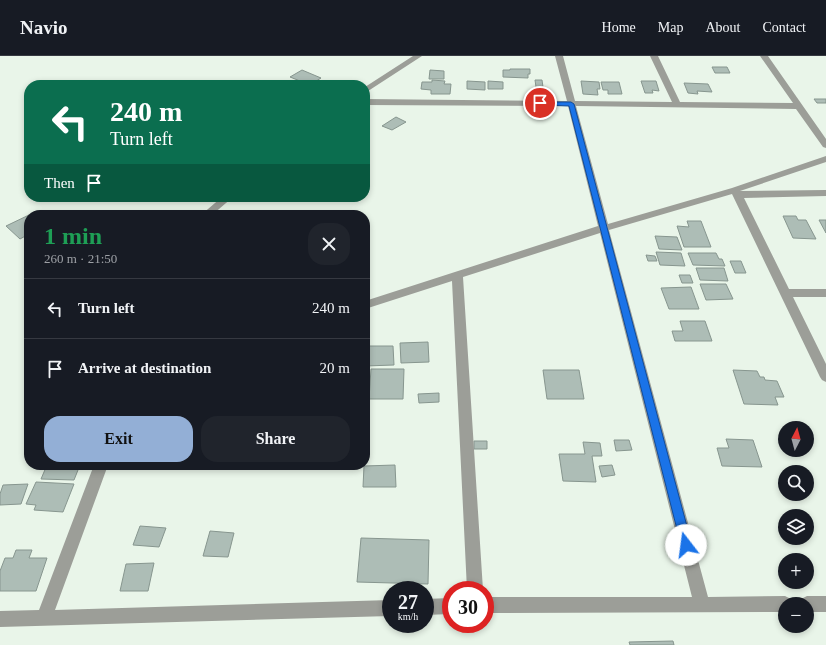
<!DOCTYPE html>
<html lang="en">
<head>
<meta charset="utf-8">
<style>
	:root { --surface:#171b24; --page:#20242c; --text:#f1f3f6; --muted:#9ea1a6; --line:#363941; --accent:#93afd6 }
	body { margin:0; font-family:Georgia,serif; background:var(--page); color:var(--text); height:100vh; display:flex; flex-direction:column; font-size:15px; white-space:nowrap }
	* { box-sizing:border-box; margin:0 }
	p { font-size:13px; color:var(--muted) }
	.icon { flex:none; width:22px; height:22px; fill:none; stroke:currentColor; stroke-width:2; stroke-linecap:round; stroke-linejoin:round }
	.map { position:relative; flex:1; overflow:hidden }
	.sheet { position:absolute; left:24px; top:154px; width:346px; height:260px; display:flex; flex-direction:column; background:var(--surface); border-radius:16px; box-shadow:0 2px 6px #0003 }
	.sheet>* { flex:none }
	.top-card { position:absolute; left:24px; top:24px; width:346px; height:122px; border-radius:16px; box-shadow:0 2px 6px #0003; background:#0b6e4f; color:#fff; overflow:hidden }
	.needle { width:26px; rotate:6deg }
	.fabs { position:absolute; left:778px; top:365px; display:grid; gap:8px }
	.fabs a { display:grid; place-items:center; width:36px; height:36px; border-radius:50%; background:var(--surface); box-shadow:0 2px 6px #0003; font-size:20px }
	.speed { position:absolute; left:382px; top:525px; display:flex; gap:8px; font-size:20px; font-weight:700; text-align:center }
	.speed>* { display:grid; place-content:center; width:52px; height:52px; border-radius:50%; background:var(--surface); box-shadow:0 2px 6px #0003; line-height:1 }
	.speed small { font-size:10px; font-weight:400 }
	.speed .limit { border:6px solid #d22; background:#fff; color:#111 }
	.pin { position:absolute; display:grid; place-items:center; width:34px; height:34px; color:#fff; margin:-17px; border:2px solid #fff; border-radius:50%; box-shadow:0 1px 4px #0007 }
	.me { position:absolute; width:44px; margin:-22px; rotate:345deg; stroke-linejoin:round; filter:drop-shadow(0 0 3px #0008) }
	.turn { display:flex; align-items:center; gap:14px; height:84px; padding:0 20px; font-size:18px }
	.turn .icon { width:52px; height:52px; stroke-width:2.5 }
	.turn b { display:block; font-size:28px; line-height:34px }
	.then { display:flex; align-items:center; height:38px; padding:0 20px; background:#0003; gap:8px; font-size:15px }
	.round { display:grid; place-items:center; flex:none; width:42px; height:42px; border-radius:16px; background:var(--page) }
	.head { display:flex; align-items:center; justify-content:space-between; height:68px; padding:0 20px }
	h1 { font-size:24px; font-weight:600; line-height:30px; color:#1e9e55 }
	.cta { display:flex; gap:8px; margin-top:auto; padding:8px 20px }
	.cta a { flex:1; height:46px; border-radius:16px; background:var(--accent); color:#111; font-size:16px; font-weight:600; line-height:46px; text-align:center }
	.cta a+a { background:var(--page); color:var(--text) }
	ul { padding:0; list-style:none }
	li { display:flex; align-items:center; gap:12px; height:60px; padding:0 20px; border-top:1px solid var(--line) }
	li div { flex:1 }
	li b { display:block; font-size:15px }
	li em { font-style:normal }
	header { display:flex; align-items:center; gap:24px; box-sizing:border-box; height:56px; padding:0 20px; background:var(--surface); border-bottom:1px solid var(--line) }
	header strong { font-size:19px }
	nav { display:flex; gap:22px; margin-inline-start:auto; font-size:14px }
	.map>svg:first-child { display:block }
</style>
</head>
<body>
<header>
<strong>Navio</strong>
<nav><a>Home</a><a>Map</a><a>About</a><a>Contact</a></nav>
</header>
<div class="map">
<svg width="826" height="589" viewBox="0 0 826 589">
	<rect width="100%" height="100%" fill="#e9f5e9"/>
	<path fill="#adbdb6" stroke="#87968f" d="M 712,11 L 727,11 L 730,17 L 715,17 Z
		M 510,13 L 530,13 L 530,18 L 528,18 L 528,22 L 503,21 L 503,14 L 510,14 Z
		M 302,14 L 321,22 L 310,29 L 290,21 Z
		M 430,14 L 444,15 L 444,23 L 429,23 Z
		M 432,24 L 445,25 L 444,28 L 451,28 L 450,38 L 431,38 L 431,34 L 421,33 L 422,26 L 432,26 Z
		M 535,24 L 542,24 L 543,31 L 536,31 Z
		M 285,25 L 296,29 L 277,29 Z
		M 467,25 L 485,26 L 485,34 L 467,33 Z
		M 488,25 L 503,26 L 503,33 L 488,33 Z
		M 581,25 L 599,26 L 600,33 L 597,33 L 598,39 L 583,38 Z
		M 641,25 L 656,25 L 659,35 L 652,34 L 653,37 L 645,37 Z
		M 601,26 L 619,26 L 622,38 L 608,38 L 608,34 L 603,34 Z
		M 684,27 L 708,28 L 712,36 L 697,35 L 698,38 L 688,37 Z
		M 814,43 L 826,43 L 826,47 L 817,47 Z
		M 396,61 L 406,66 L 392,74 L 382,70 Z
		M 29,159 L 29,178 L 20,183 L 6,170 Z
		M 783,160 L 796,160 L 798,164 L 806,164 L 816,183 L 793,182 Z
		M 819,164 L 826,164 L 826,177 Z
		M 687,165 L 701,165 L 711,191 L 684,191 L 677,170 L 689,171 Z
		M 655,180 L 677,181 L 682,194 L 659,193 Z
		M 656,196 L 681,197 L 685,210 L 660,209 Z
		M 688,197 L 716,197 L 719,203 L 722,203 L 725,210 L 693,209 Z
		M 646,199 L 655,200 L 657,205 L 648,205 Z
		M 730,205 L 741,205 L 746,217 L 735,217 Z
		M 696,212 L 724,212 L 728,225 L 700,224 Z
		M 679,219 L 690,219 L 693,227 L 682,227 Z
		M 700,228 L 726,228 L 733,243 L 706,244 Z
		M 691,231 L 699,253 L 669,253 L 661,232 Z
		M 680,265 L 705,265 L 712,285 L 675,285 L 672,275 L 683,275 Z
		M 428,286 L 429,306 L 401,307 L 400,287 Z
		M 365,290 L 393,290 L 394,309 L 365,310 Z
		M 371,313 L 404,313 L 403,343 L 369,343 Z
		M 543,314 L 579,314 L 584,343 L 547,343 Z
		M 733,314 L 757,315 L 760,321 L 764,321 L 765,324 L 777,325 L 784,341 L 775,341 L 778,349 L 744,348 Z
		M 439,337 L 439,346 L 419,347 L 418,338 Z
		M 726,383 L 753,384 L 762,411 L 722,410 L 717,392 L 729,392 Z
		M 614,384 L 629,384 L 632,394 L 616,395 Z
		M 474,385 L 487,385 L 487,393 L 474,393 Z
		M 583,386 L 600,387 L 602,400 L 592,400 L 596,426 L 563,425 L 559,398 L 585,398 Z
		M 47,409 L 80,409 L 74,424 L 41,423 Z
		M 395,409 L 396,431 L 363,431 L 364,410 Z
		M 612,409 L 615,419 L 602,421 L 599,410 Z
		M 36,426 L 74,428 L 63,456 L 34,454 L 36,449 L 26,448 Z
		M 28,428 L 21,448 L 0,449 L 0,438 L 3,429 Z
		M 140,470 L 166,472 L 159,491 L 133,489 Z
		M 210,475 L 234,477 L 228,501 L 203,500 Z
		M 361,482 L 429,484 L 428,528 L 357,526 Z
		M 16,494 L 32,494 L 29,502 L 47,502 L 36,535 L 0,535 L 0,515 L 5,502 L 13,502 Z
		M 154,507 L 148,535 L 120,535 L 126,508 Z
		M 673,585 L 674,589 L 630,589 L 629,586 Z"/>
	<g fill="none" stroke-linecap="round" stroke-linejoin="round">
		<path fill="#9c9e98" fill-rule="evenodd" d="M 413,0 L 422,0 L 365,37 L 365,31 Z
			M 555,0 L 563,0 L 575,45 L 672,46 L 650,0 L 658,0 L 680,46 L 793,47 L 760,0 L 768,0 L 826,83 L 826,92 L 823,91 L 796,53 L 576,50 L 608,168 L 732,132 L 826,100 L 826,106 L 740,135 L 826,134 L 826,140 L 744,142 L 789,233 L 826,233 L 826,241 L 793,241 L 826,308 L 826,326 L 822,324 L 820,321 L 732,138 L 609,174 L 708,541 L 785,540 L 791,543 L 793,548 L 785,548 L 785,556 L 485,557 L 485,541 L 692,541 L 600,177 L 463,221 L 483,534 L 467,534 L 452,225 L 365,253 L 365,245 L 598,170 L 568,50 L 365,49 L 365,43 L 567,45 Z
			M 222,141 L 233,141 L 212,159 L 201,159 Z
			M 94,409 L 108,409 L 55,554 L 391,544 L 391,560 L 0,571 L 0,555 L 39,554 Z
			M 807,540 L 826,540 L 826,556 L 807,556 L 807,548 L 799,548 L 801,543 Z
			M 451,542 L 451,558 L 425,559 L 425,543 Z"/>
	</g>
	<path fill="#1a73e8" stroke="#114b97" d="M 537,46 L 571,46 L 574,48 L 692,489 L 690,492 L 686,494 L 682,492 L 681,489 L 569,50 L 540,49 L 537,49 Z"/>
</svg>
<div class="fabs">
<a><svg class="needle" viewBox="-14 -14 28 28"><path d="M0-13l5 13h-10z" fill="#e53935"/><path d="M0 13l5-13h-10z" fill="#9ea1a6"/></svg></a>
<a><svg class="icon" aria-label="search" viewBox="0 0 24 24"><circle cx="10" cy="10" r="6"/><path d="M15 15l6 6"/></svg></a>
<a><svg class="icon" aria-label="layers" viewBox="0 0 24 24"><path d="M12 4l9 5-9 5-9-5zM3 14l9 5 9-5"/></svg></a>
<a>+</a>
<a>−</a>
</div>
<div class="speed"><div>27<small>km/h</small></div><div class="limit">30</div></div>
<div class="pin" style="left:540px;top:47px;background:#d93025"><svg class="icon" aria-label="arrive" viewBox="0 0 24 24"><path d="M6 21V4h12l-3 4 3 4H6"/></svg></div>
<svg class="me" style="left:686px;top:489px" viewBox="-20 -20 40 40"><circle r="19" fill="#fff"/><path d="M0-13L10 11 0 6-10 11z" fill="#1a73e8"/></svg>
<div class="top-card">
<div class="turn"><svg class="icon" aria-label="left" viewBox="0 0 24 24"><path d="M17 20v-9H6M10 6l-5 5 5 5"/></svg><div><b>240 m</b>Turn left</div></div>
<div class="then">Then<svg class="icon" aria-label="arrive" viewBox="0 0 24 24"><path d="M6 21V4h12l-3 4 3 4H6"/></svg></div>
</div>
<section class="sheet">
<div class="head"><div><h1>1 min</h1><p>260 m · 21:50</p></div><a class="round"><svg class="icon" aria-label="close" viewBox="0 0 24 24"><path d="M6 6l12 12M18 6L6 18"/></svg></a></div>
<ul>
<li><svg class="icon" aria-label="left" viewBox="0 0 24 24"><path d="M17 20v-9H6M10 6l-5 5 5 5"/></svg><div><b>Turn left</b></div><em>240 m</em></li>
<li><svg class="icon" aria-label="arrive" viewBox="0 0 24 24"><path d="M6 21V4h12l-3 4 3 4H6"/></svg><div><b>Arrive at destination</b></div><em>20 m</em></li>
</ul>
<div class="cta"><a>Exit</a><a>Share</a></div>
</section>
</div>
</body>
</html>
